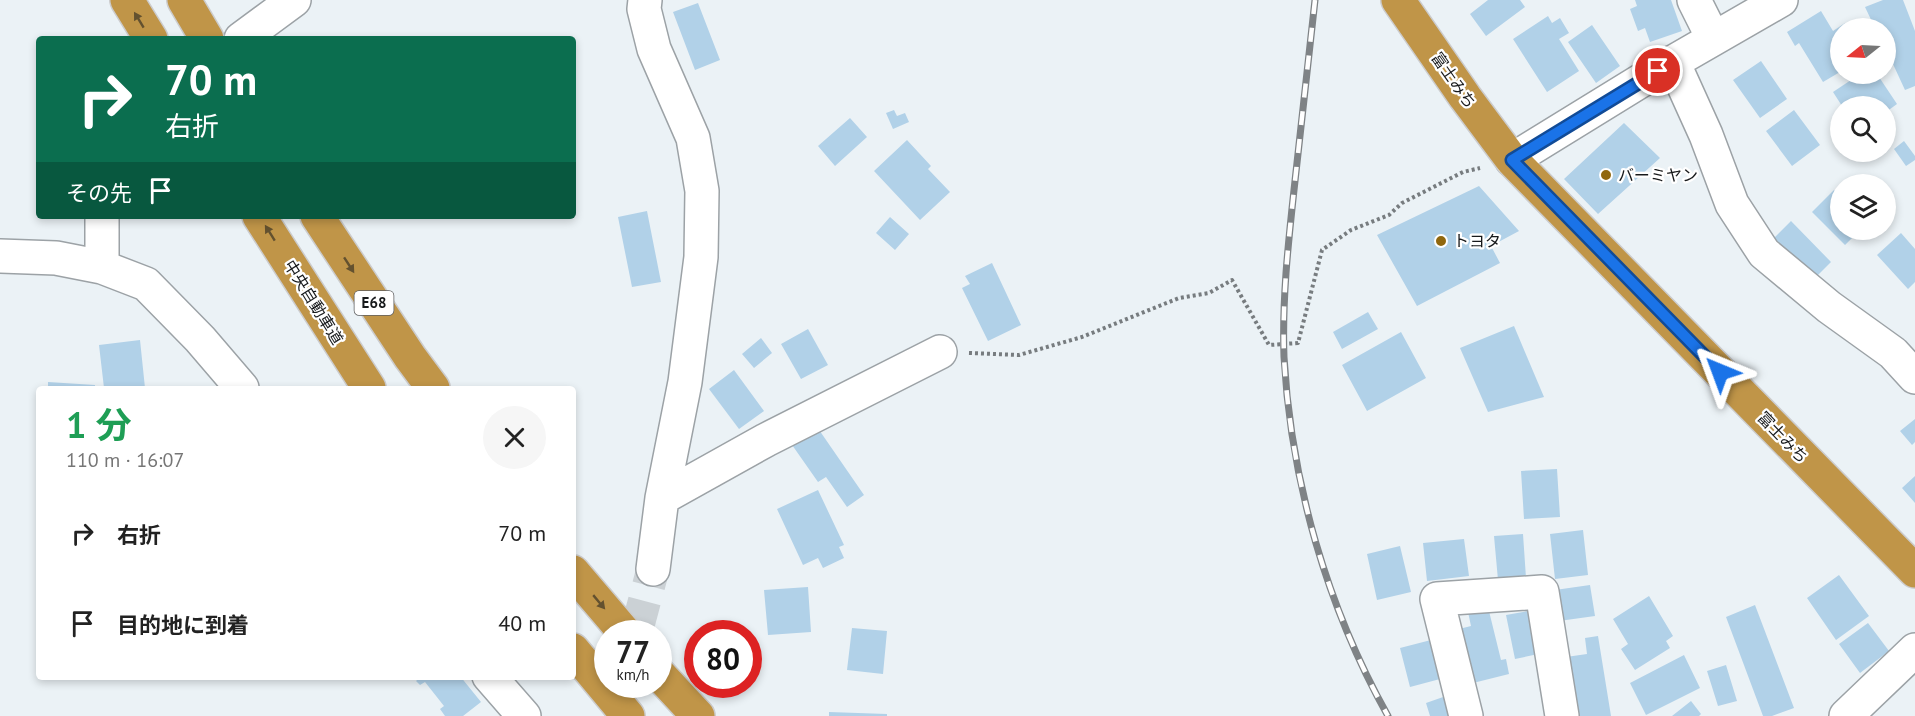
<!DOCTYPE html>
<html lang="ja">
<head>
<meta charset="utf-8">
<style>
	:root { --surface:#fff; --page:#f6f6f6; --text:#222; --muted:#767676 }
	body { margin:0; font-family:"PT Sans","Noto Sans JP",sans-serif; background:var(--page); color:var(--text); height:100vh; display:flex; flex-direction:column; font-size:22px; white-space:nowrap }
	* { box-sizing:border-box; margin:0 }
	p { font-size:20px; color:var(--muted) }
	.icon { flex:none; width:33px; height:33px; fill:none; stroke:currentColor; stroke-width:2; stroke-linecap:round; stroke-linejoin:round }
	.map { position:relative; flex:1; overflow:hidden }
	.sheet { position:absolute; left:36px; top:386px; width:540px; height:294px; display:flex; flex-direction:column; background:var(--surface); border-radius:6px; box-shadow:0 3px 9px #0003 }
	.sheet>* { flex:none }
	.top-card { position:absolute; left:36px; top:36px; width:540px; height:183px; border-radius:6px; box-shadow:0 3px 9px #0003; background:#0b6e4f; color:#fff; overflow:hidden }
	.needle { width:39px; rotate:252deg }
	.fabs { position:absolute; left:1830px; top:18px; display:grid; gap:12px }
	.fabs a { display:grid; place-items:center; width:66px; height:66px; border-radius:50%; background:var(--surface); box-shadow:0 3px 9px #0003; font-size:30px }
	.speed { position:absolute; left:594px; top:620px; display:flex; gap:12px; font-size:30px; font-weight:700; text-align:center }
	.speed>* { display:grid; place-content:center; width:78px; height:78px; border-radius:50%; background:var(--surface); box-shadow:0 3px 9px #0003; line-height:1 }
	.speed small { font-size:15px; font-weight:400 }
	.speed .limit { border:9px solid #d22; background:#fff; color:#111 }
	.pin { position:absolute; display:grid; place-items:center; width:51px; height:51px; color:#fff; margin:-26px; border:3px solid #fff; border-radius:50%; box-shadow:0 2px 6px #0007 }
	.me { position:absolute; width:66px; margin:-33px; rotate:316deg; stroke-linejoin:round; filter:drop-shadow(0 0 4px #0008) }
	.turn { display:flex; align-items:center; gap:21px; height:126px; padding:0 30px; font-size:27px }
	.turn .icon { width:78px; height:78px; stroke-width:2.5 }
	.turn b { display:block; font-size:42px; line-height:51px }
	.then { display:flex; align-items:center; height:57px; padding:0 30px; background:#0003; gap:12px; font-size:22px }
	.round { display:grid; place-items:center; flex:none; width:63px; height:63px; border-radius:32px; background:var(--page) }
	.summary { display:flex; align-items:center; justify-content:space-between; height:102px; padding:0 30px }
	h1 { font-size:36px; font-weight:700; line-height:45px; color:#1e9e55 }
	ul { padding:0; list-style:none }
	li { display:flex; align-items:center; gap:18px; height:90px; padding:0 30px }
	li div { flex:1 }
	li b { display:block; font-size:22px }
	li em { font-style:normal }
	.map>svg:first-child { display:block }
</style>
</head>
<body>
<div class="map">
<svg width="1915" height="716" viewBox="0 0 1915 716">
	<rect width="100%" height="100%" fill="#ebf2f6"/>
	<path fill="#b1d1e8" d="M 1488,0 L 1520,0 L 1525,7 L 1486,36 L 1470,14 Z
		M 1635,0 L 1671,0 L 1682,31 L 1650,42 L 1645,28 L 1638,31 L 1630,9 L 1637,6 Z
		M 1883,0 L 1903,0 L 1915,31 L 1915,86 L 1905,90 L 1886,49 L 1886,28 L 1875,28 L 1865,7 Z
		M 698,3 L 720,60 L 695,70 L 673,12 Z
		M 1821,11 L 1833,31 L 1845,23 L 1849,28 L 1840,28 L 1840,72 L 1823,82 L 1799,43 L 1795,46 L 1787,32 Z
		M 1548,16 L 1552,23 L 1560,18 L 1569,33 L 1559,39 L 1579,71 L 1547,92 L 1513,39 Z
		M 1592,25 L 1620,66 L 1596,83 L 1568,42 Z
		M 1761,61 L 1787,99 L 1760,118 L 1733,80 Z
		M 1860,74 L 1877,74 L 1897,104 L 1886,112 L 1886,106 L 1842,106 L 1833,92 Z
		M 894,110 L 897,116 L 905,113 L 909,122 L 893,129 L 886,113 Z
		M 1794,110 L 1820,145 L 1792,166 L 1766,131 Z
		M 850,118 L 867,137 L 835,166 L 818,146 Z
		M 1624,123 L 1660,158 L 1598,214 L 1564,179 Z
		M 907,140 L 931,166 L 928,169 L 950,192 L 920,220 L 874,171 Z
		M 1904,141 L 1915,156 L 1915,160 L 1906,166 L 1894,149 Z
		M 1479,186 L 1519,231 L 1491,246 L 1500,263 L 1417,306 L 1377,235 Z
		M 1834,190 L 1840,196 L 1840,230 L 1860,230 L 1845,245 L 1812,212 Z
		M 647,211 L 661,282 L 632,287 L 618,217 Z
		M 890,217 L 909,234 L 895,250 L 876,233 Z
		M 1791,221 L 1831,262 L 1807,286 L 1767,245 Z
		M 1901,233 L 1915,249 L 1915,282 L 1908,289 L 1877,255 Z
		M 992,263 L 1021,325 L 988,341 L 962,288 L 970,284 L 965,276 Z
		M 1368,312 L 1378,329 L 1342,349 L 1333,332 Z
		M 1514,326 L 1544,397 L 1488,412 L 1460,348 Z
		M 808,329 L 828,365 L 801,379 L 781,344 Z
		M 1401,332 L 1426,378 L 1367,411 L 1342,365 Z
		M 761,338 L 772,353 L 754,368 L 742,354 Z
		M 140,340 L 145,388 L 104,388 L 99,345 Z
		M 734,370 L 764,411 L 739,429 L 709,389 Z
		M 48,382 L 95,385 L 95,388 L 48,388 Z
		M 1915,419 L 1915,442 L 1912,445 L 1900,431 Z
		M 815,424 L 864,495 L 847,507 L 826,477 L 818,482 L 790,442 Z
		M 1557,469 L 1560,517 L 1524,519 L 1521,471 Z
		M 1915,476 L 1915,503 L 1902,488 Z
		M 818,490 L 844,545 L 839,547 L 844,558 L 823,568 L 818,558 L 803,565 L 777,509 Z
		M 1583,530 L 1588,575 L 1555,579 L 1550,534 Z
		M 1523,534 L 1526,578 L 1498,580 L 1494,536 Z
		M 1464,539 L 1469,576 L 1427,581 L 1423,543 Z
		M 1400,546 L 1411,592 L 1377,600 L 1367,554 Z
		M 1839,575 L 1869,616 L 1836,640 L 1807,598 Z
		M 1590,585 L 1595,616 L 1559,621 L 1555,590 Z
		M 808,587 L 811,632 L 768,635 L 764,590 Z
		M 1649,596 L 1673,636 L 1666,641 L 1670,648 L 1635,670 L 1621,649 L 1628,644 L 1613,619 Z
		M 1755,605 L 1794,708 L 1772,716 L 1763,716 L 1726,617 Z
		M 1488,607 L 1501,660 L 1506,659 L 1509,674 L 1473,683 L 1459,629 L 1471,626 L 1468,612 Z
		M 1534,610 L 1543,653 L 1515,659 L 1506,615 Z
		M 1868,623 L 1889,651 L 1860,673 L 1839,644 Z
		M 852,628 L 887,631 L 883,674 L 847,670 Z
		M 1598,636 L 1611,716 L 1578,716 L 1566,657 L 1587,654 L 1585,638 Z
		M 1431,640 L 1440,679 L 1410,687 L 1400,648 Z
		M 1684,655 L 1700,688 L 1646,715 L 1630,683 Z
		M 1726,665 L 1737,701 L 1718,706 L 1707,671 Z
		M 421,676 L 460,676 L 481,702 L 463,716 L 445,716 L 440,709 L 444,706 L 425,682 L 420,685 L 416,681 Z
		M 1446,696 L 1452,716 L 1430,716 L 1426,703 Z
		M 1691,701 L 1701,714 L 1699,716 L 1672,716 Z
		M 829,712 L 887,714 L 887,716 L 829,716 Z"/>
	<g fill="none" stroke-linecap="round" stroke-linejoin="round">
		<path stroke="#cbd1d5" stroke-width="33" stroke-dasharray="33 16" stroke-linecap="butt" d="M 636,633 L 653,569"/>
		<g stroke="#9ca2a6" stroke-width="36">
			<path id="minor" d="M 645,0 L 644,9 L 654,49 L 693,138 L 702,191 L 701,257 L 685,382 L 662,498 L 653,569
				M 1694,0 L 1713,38
				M 241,39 L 294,0
				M 1673,62 L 1706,135 L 1732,204 L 1764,253 L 1829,307 L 1893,353 L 1915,377
				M 1512,160 L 1642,80 L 1781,0
				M 0,256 L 56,258 L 102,267 L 146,284 L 200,339 L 242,388
				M 102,267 L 102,216
				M 662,498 L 766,440 L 940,352
				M 489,676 L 524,716
				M 1466,716 L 1437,599 L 1542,592 L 1562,716
				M 1846,716 L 1915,650"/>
		</g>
		<g stroke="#cccccd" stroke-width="36">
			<path id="highway" d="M 127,0 L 151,39
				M 184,0 L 207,39
				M 1398,0 L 1465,97 L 1512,160 L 1915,571
				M 259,216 L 369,388
				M 317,216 L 410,357 L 433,388
				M 573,572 L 625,633
				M 573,650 L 628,716
				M 658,673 L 698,716"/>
		</g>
		<path stroke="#777c7f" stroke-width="4" stroke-dasharray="3 3" stroke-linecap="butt" d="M 969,353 L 1019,355 L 1082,337 L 1179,298 L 1209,293 L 1232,280 L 1269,345 L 1298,343 L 1322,250 L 1351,230 L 1389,215 L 1402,203 L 1463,172 L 1480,168"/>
		<use href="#minor" stroke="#fff" stroke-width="33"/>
		<use href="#highway" stroke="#c09548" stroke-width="33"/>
		<g stroke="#7f8386" stroke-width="7">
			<path id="rail" d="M 1315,0 C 1308,63 1301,126 1294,190 C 1288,245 1282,301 1284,357 C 1291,482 1327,607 1388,716"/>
		</g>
		<use href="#rail" stroke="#fff" stroke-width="4.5" stroke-dasharray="14" stroke-linecap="butt"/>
	</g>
	<defs><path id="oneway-solid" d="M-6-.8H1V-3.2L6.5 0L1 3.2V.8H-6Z" transform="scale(1.5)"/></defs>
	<g fill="#63512f">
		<use href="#oneway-solid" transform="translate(139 20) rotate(-121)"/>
		<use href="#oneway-solid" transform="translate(270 233) rotate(-122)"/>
		<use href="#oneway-solid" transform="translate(349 265) rotate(57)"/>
		<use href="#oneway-solid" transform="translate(599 602) rotate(50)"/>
	</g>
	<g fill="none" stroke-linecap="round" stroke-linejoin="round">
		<g stroke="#114b97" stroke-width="15">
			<path id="route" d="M 1658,71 L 1512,160 L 1720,372"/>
		</g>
		<use href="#route" stroke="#1a73e8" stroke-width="10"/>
	</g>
	<g fill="#90670e" stroke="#fff" stroke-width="2">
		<circle cx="1606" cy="175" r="6"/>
		<circle cx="1441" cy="241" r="6"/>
	</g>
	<g text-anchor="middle" stroke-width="4.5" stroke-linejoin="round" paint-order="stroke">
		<rect fill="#fff" stroke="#5d5e5f" stroke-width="1.5" x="354.5" y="291" width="39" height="24" rx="4.5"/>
		<g font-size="15" font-weight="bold" fill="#17191b">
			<text x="374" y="308">E68</text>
		</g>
		<g font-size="16" fill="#17191b" stroke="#fff">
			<text transform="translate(1454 80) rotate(55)" y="6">富士みち</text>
			<text transform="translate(314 302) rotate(58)" y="6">中央自動車道</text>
			<text transform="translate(1783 437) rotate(46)" y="6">富士みち</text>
		</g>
		<g font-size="16" fill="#17191b" stroke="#fff" text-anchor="start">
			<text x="1618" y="181">バーミヤン</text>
			<text x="1453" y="247">トヨタ</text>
		</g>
	</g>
</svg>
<div class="fabs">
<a><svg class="needle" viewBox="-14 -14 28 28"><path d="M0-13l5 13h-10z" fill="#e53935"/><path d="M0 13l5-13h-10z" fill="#767676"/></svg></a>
<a><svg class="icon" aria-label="search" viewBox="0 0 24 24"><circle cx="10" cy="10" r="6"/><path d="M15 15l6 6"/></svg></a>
<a><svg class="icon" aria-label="layers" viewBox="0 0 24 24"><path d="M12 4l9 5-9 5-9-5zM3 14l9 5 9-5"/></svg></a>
</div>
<div class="speed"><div>77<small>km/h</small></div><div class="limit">80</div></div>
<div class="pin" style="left:1658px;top:71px;background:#d93025"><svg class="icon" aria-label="arrive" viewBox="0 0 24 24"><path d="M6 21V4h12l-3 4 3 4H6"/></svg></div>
<svg class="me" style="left:1720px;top:372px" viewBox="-20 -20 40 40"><path d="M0-17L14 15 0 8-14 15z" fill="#1a73e8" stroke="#fff" stroke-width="4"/></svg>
<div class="top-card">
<div class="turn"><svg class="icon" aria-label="right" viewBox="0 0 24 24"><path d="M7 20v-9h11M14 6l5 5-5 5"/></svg><div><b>70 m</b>右折</div></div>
<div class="then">その先<svg class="icon" aria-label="arrive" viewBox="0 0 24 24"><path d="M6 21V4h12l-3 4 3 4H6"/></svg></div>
</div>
<section class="sheet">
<div class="summary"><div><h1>1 分</h1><p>110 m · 16:07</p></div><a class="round"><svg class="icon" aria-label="close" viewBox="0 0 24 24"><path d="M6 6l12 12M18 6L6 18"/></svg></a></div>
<ul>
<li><svg class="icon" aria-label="right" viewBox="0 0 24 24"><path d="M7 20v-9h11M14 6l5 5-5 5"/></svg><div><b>右折</b></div><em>70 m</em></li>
<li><svg class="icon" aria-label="arrive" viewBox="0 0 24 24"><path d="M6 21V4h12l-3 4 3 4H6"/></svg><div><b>目的地に到着</b></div><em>40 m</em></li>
</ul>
</section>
</div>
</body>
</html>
